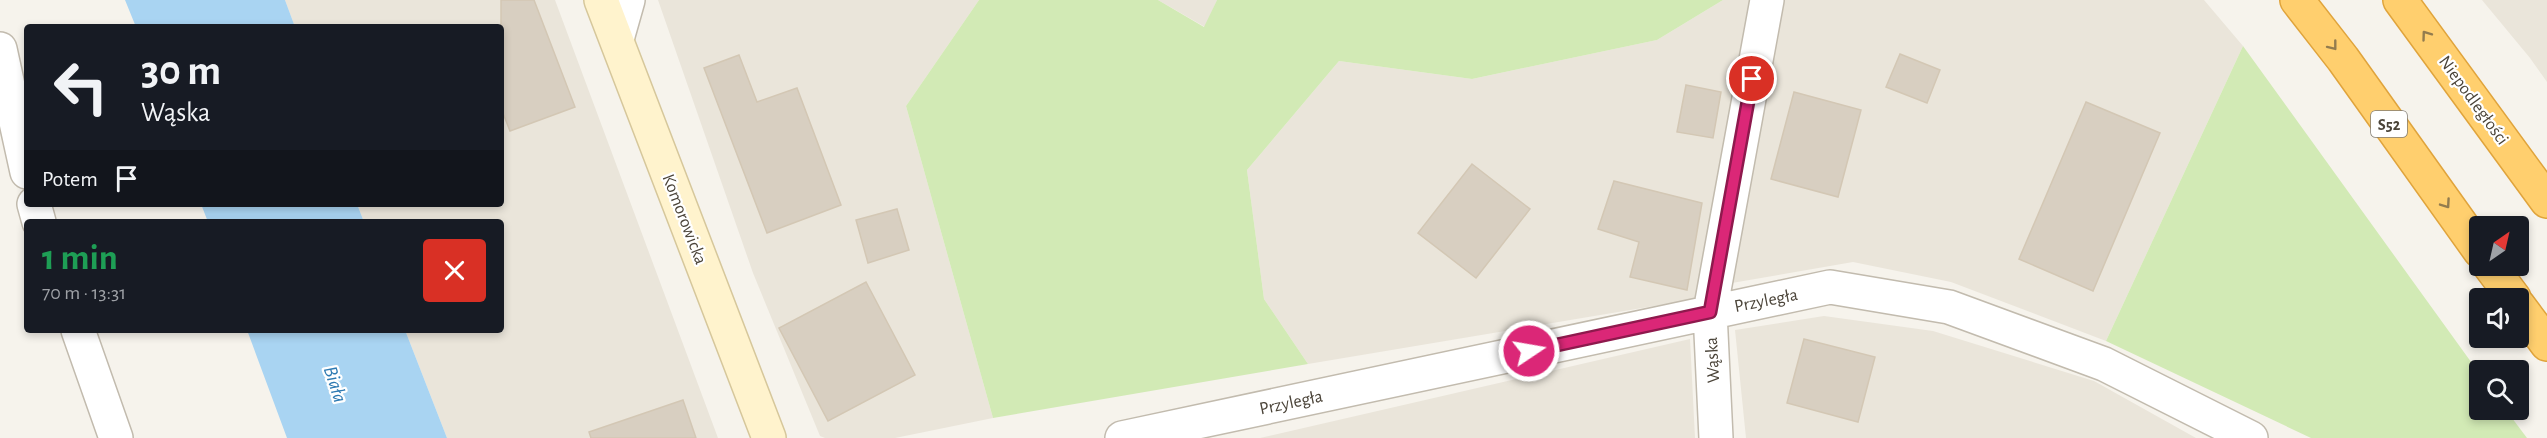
<!DOCTYPE html>
<html lang="pl">
<head>
<meta charset="utf-8">
<style>
	:root { --surface:#171b24; --page:#20242c; --text:#f1f3f6; --muted:#9ea1a6 }
	body { margin:0; font-family:"Alegreya Sans",sans-serif; background:var(--page); color:var(--text); height:100vh; display:flex; flex-direction:column; font-size:22px; white-space:nowrap }
	* { box-sizing:border-box; margin:0 }
	p { font-size:20px; color:var(--muted) }
	.icon { flex:none; width:33px; height:33px; fill:none; stroke:currentColor; stroke-width:2; stroke-linecap:round; stroke-linejoin:round }
	.map { position:relative; flex:1; overflow:hidden }
	.drawer { position:absolute; left:24px; top:219px; width:480px; height:114px; display:flex; flex-direction:column; background:var(--surface); border-radius:6px; box-shadow:0 3px 9px #0003 }
	.drawer>* { flex:none }
	.banner { position:absolute; left:24px; top:24px; width:480px; height:183px; border-radius:6px; box-shadow:0 3px 9px #0003; background:#171b24; color:var(--text); overflow:hidden }
	.needle { width:39px; rotate:34deg }
	.fabs { position:absolute; left:2469px; top:216px; display:grid; gap:12px }
	.fabs a { display:grid; place-items:center; width:60px; height:60px; border-radius:6px; background:var(--surface); box-shadow:0 3px 9px #0003; font-size:30px }
	.pin { position:absolute; display:grid; place-items:center; width:51px; height:51px; color:#fff; margin:-26px; border:3px solid #fff; border-radius:50%; box-shadow:0 2px 6px #0007 }
	.me { position:absolute; width:66px; margin:-33px; rotate:78deg; stroke-linejoin:round; filter:drop-shadow(0 0 4px #0008) }
	.turn { display:flex; align-items:center; gap:21px; height:126px; padding:0 18px; font-size:27px }
	.turn .icon { width:78px; height:78px; stroke-width:2.5 }
	.turn b { display:block; font-size:42px; line-height:51px }
	.then { display:flex; align-items:center; height:57px; padding:0 18px; background:#0003; gap:12px; font-size:22px }
	.round { display:grid; place-items:center; flex:none; width:63px; height:63px; border-radius:6px; background:var(--page) }
	.headline { display:flex; align-items:center; justify-content:space-between; height:102px; padding:0 18px }
	h1 { font-size:36px; font-weight:700; line-height:45px; color:#1e9e55 }
	.map>svg:first-child { display:block }
</style>
</head>
<body>
<div class="map">
<svg width="2547" height="438" viewBox="0 0 2547 438">
	<rect width="100%" height="100%" fill="#f6f3ec"/>
	<path fill="#eae5da" d="M 285,0 L 555,0 L 718,438 L 447,438 L 405,330 L 501,330 L 501,222 L 364,222 L 357,204 L 501,204 L 501,27 L 295,27 Z
		M 658,0 L 979,0 L 906,106 L 993,418 L 895,438 L 825,438 L 820,436 L 753,273 Z
		M 1158,0 L 1217,0 L 1205,27 Z
		M 1723,0 L 1751,0 L 1702,298 L 1308,364 L 1264,299 L 1247,170 L 1339,61 L 1472,79 L 1657,40 Z
		M 1784,0 L 2204,0 L 2243,46 L 2106,341 L 1951,282 L 1853,262 L 1726,284 Z
		M 2482,0 L 2547,0 L 2547,82 L 2530,58 Z
		M 1824,316 L 1933,331 L 2094,381 L 2196,438 L 1746,438 L 1735,330 Z
		M 1690,339 L 1695,438 L 1260,438 Z"/>
	<path fill="#d2eab5" d="M 979,0 L 1158,0 L 1204,27 L 1217,0 L 1723,0 L 1657,40 L 1472,79 L 1339,61 L 1247,170 L 1264,299 L 1308,364 L 993,418 L 906,106 Z
		M 2243,46 L 2479,373 L 2480,410 L 2506,410 L 2527,438 L 2311,438 L 2106,341 Z"/>
	<path fill="#a9d4f2" d="M 125,0 L 285,0 L 295,27 L 136,27 Z
		M 201,204 L 357,204 L 364,222 L 208,222 Z
		M 247,330 L 405,330 L 447,438 L 287,438 Z"/>
	<path fill="#d8cfc1" stroke="#d3c7b4" stroke-width="1.5" d="M 501,0 L 534,0 L 575,107 L 510,131 L 501,108 Z
		M 1900,54 L 1940,70 L 1927,103 L 1886,87 Z
		M 739,55 L 757,102 L 797,88 L 841,205 L 767,233 L 704,68 Z
		M 1686,85 L 1721,92 L 1713,138 L 1677,132 Z
		M 1794,92 L 1861,110 L 1838,197 L 1771,179 Z
		M 2086,102 L 2160,133 L 2093,291 L 2019,259 Z
		M 1472,164 L 1530,209 L 1476,278 L 1418,233 Z
		M 1614,181 L 1702,203 L 1687,290 L 1630,277 L 1639,242 L 1598,229 Z
		M 897,209 L 909,250 L 868,263 L 856,220 Z
		M 866,282 L 915,375 L 828,421 L 779,328 Z
		M 1804,339 L 1875,357 L 1858,422 L 1787,403 Z
		M 683,400 L 696,438 L 591,438 L 589,432 Z"/>
	<g fill="none" stroke-linecap="round" stroke-linejoin="round">
		<g stroke="#c2bbae" stroke-width="36">
			<path id="street" d="M 617,39 L 628,0
				M 0,49 L 27,172
				M 34,204 L 39,222
				M 78,330 L 116,438
				M 1122,438 L 1830,287 L 1949,307 L 2104,364 L 2251,438
				M 1716,438 L 1710,312 L 1767,0"/>
		</g>
		<g stroke="#d6c79b" stroke-width="36">
			<path id="secondary" d="M 601,0 L 769,438"/>
		</g>
		<g stroke="#e0a43c" stroke-width="36">
			<path id="highway" d="M 2297,0 L 2343,59 L 2480,251
				M 2400,0 L 2547,201
				M 2490,266 L 2514,298
				M 2518,305 L 2547,344"/>
		</g>
		<use href="#street" stroke="#fff" stroke-width="33"/>
		<use href="#secondary" stroke="#fff3cd" stroke-width="33"/>
		<use href="#highway" stroke="#ffcf6e" stroke-width="33"/>
	</g>
	<defs><path id="oneway-chevron" d="M-2-3.5L2.5 0L-2 3.5" fill="none" stroke-width="1.6" stroke-linecap="round" stroke-linejoin="round" transform="scale(1.5)"/></defs>
	<g stroke="#937c4e">
		<use href="#oneway-chevron" transform="translate(2426 35) rotate(-126)"/>
		<use href="#oneway-chevron" transform="translate(2333 46) rotate(52)"/>
		<use href="#oneway-chevron" transform="translate(2446 204) rotate(55)"/>
	</g>
	<g fill="none" stroke-linecap="round" stroke-linejoin="round">
		<g stroke="#8e194d" stroke-width="15">
			<path id="route" d="M 1529,351 L 1710,312 L 1752,79"/>
		</g>
		<use href="#route" stroke="#db2777" stroke-width="10"/>
	</g>
	<g text-anchor="middle" stroke-width="4.5" stroke-linejoin="round" paint-order="stroke">
		<rect fill="#fff" stroke="#817c74" stroke-width="1.5" x="2371" y="111" width="36" height="26" rx="4.5"/>
		<g font-size="16" font-weight="bold" fill="#4b4439">
			<text x="2389" y="130">S52</text>
		</g>
		<g font-size="18" fill="#4b4439" stroke="#fff">
			<text transform="translate(2474 100) rotate(54)" y="6">Niepodległości</text>
			<text transform="translate(685 219) rotate(69)" y="6">Komorowicka</text>
			<text transform="translate(1766 300) rotate(-11)" y="6">Przyległa</text>
			<text transform="translate(1712 360) rotate(-93)" y="6">Wąska</text>
			<text transform="translate(1291 402) rotate(-12)" y="6">Przyległa</text>
		</g>
		<g font-size="20" font-style="italic" fill="#2e7ab2" stroke="#fff">
			<text transform="translate(336 384) rotate(72)" y="7">Biała</text>
		</g>
	</g>
</svg>
<div class="fabs">
<a><svg class="needle" viewBox="-14 -14 28 28"><path d="M0-13l5 13h-10z" fill="#e53935"/><path d="M0 13l5-13h-10z" fill="#9ea1a6"/></svg></a>
<a><svg class="icon" aria-label="sound" viewBox="0 0 24 24"><path d="M4 9h4l5-4v14l-5-4H4zM17 9q2 3 0 6"/></svg></a>
<a><svg class="icon" aria-label="search" viewBox="0 0 24 24"><circle cx="10" cy="10" r="6"/><path d="M15 15l6 6"/></svg></a>
</div>
<div class="pin" style="left:1752px;top:79px;background:#d93025"><svg class="icon" aria-label="arrive" viewBox="0 0 24 24"><path d="M6 21V4h12l-3 4 3 4H6"/></svg></div>
<svg class="me" style="left:1529px;top:351px" viewBox="-20 -20 40 40"><circle r="17" fill="#db2777" stroke="#fff" stroke-width="3"/><path d="M0-11L8 9 0 5-8 9z" fill="#fff"/></svg>
<div class="banner">
<div class="turn"><svg class="icon" aria-label="left" viewBox="0 0 24 24"><path d="M17 20v-9H6M10 6l-5 5 5 5"/></svg><div><b>30 m</b>Wąska</div></div>
<div class="then">Potem<svg class="icon" aria-label="arrive" viewBox="0 0 24 24"><path d="M6 21V4h12l-3 4 3 4H6"/></svg></div>
</div>
<section class="drawer">
<div class="headline"><div><h1>1 min</h1><p>70 m · 13:31</p></div><a class="round" style="background:#d93025;color:#fff"><svg class="icon" aria-label="close" viewBox="0 0 24 24"><path d="M6 6l12 12M18 6L6 18"/></svg></a></div>
</section>
</div>
</body>
</html>
